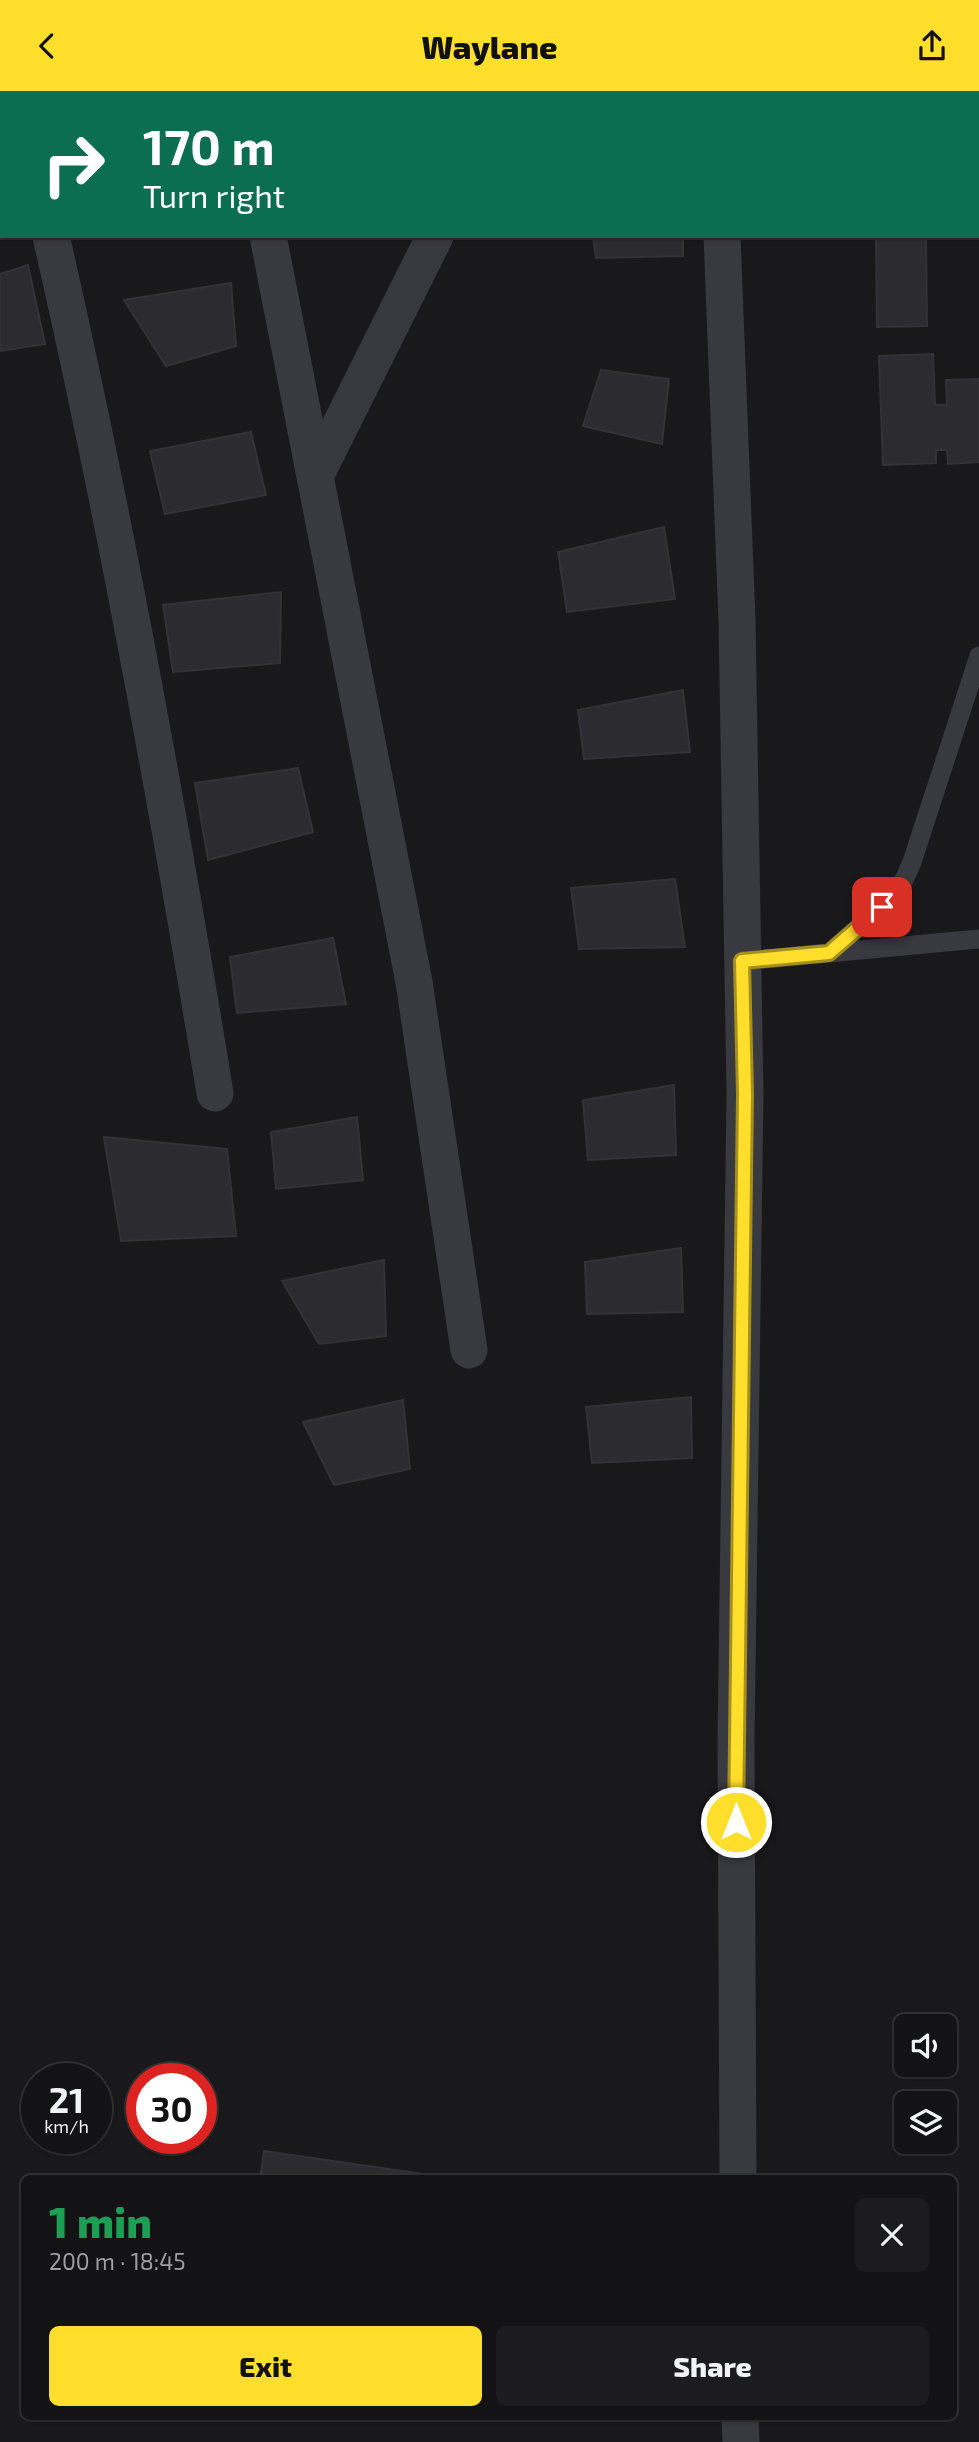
<!DOCTYPE html>
<html lang="en">
<head>
<meta charset="utf-8">
<style>
	:root { --surface:#131214; --page:#1c1b1d; --text:#f1f3f6; --muted:#9d9ea0; --line:#323234; --accent:#ffde2c }
	body { margin:0; font-family:"Exo 2",sans-serif; background:var(--page); color:var(--text); height:100vh; display:flex; flex-direction:column; font-size:26px; white-space:nowrap }
	* { box-sizing:border-box; margin:0 }
	p { font-size:23px; color:var(--muted) }
	.icon { flex:none; width:38px; height:38px; fill:none; stroke:currentColor; stroke-width:2; stroke-linecap:round; stroke-linejoin:round }
	.map { position:relative; flex:1; overflow:hidden }
	.side { position:absolute; left:21px; top:2084px; width:936px; height:245px; display:flex; flex-direction:column; background:var(--surface); border-radius:10px; box-shadow:0 2px 5px #0004,0 0 0 2px var(--line) }
	.side>* { flex:none }
	.top-card { position:absolute; left:0px; top:0px; width:980px; height:147px; box-shadow:0 2px 5px #0004,0 0 0 2px var(--line); background:#0b6e4f; color:#fff; overflow:hidden }
	.fabs { position:absolute; left:894px; top:1923px; display:grid; gap:14px }
	.fabs a { display:grid; place-items:center; width:63px; height:63px; border-radius:10px; background:var(--surface); box-shadow:0 2px 5px #0004,0 0 0 2px var(--line); font-size:35px }
	.speed { position:absolute; left:21px; top:1972px; display:flex; gap:14px; font-size:35px; font-weight:700; text-align:center }
	.speed>* { display:grid; place-content:center; width:91px; height:91px; border-radius:50%; background:var(--surface); box-shadow:0 2px 5px #0004,0 0 0 2px var(--line); line-height:1 }
	.speed small { font-size:18px; font-weight:400 }
	.speed .limit { border:10px solid #d22; background:#fff; color:#111 }
	.pin { position:absolute; display:grid; place-items:center; width:60px; height:60px; color:#fff; margin:-30px; border-radius:14px; box-shadow:0 4px 10px #0006 }
	.me { position:absolute; width:77px; margin:-38px; rotate:0deg; stroke-linejoin:round; filter:drop-shadow(0 0 5px #0008) }
	.turn { display:flex; align-items:center; gap:24px; height:147px; padding:0 28px; font-size:32px }
	.turn .icon { width:91px; height:91px; stroke-width:2.5 }
	.turn b { display:block; font-size:49px; line-height:60px }
	.round { display:grid; place-items:center; flex:none; width:74px; height:74px; border-radius:10px; background:var(--page) }
	.summary { display:flex; align-items:center; justify-content:space-between; height:119px; padding:0 28px }
	h1 { font-size:42px; font-weight:800; line-height:52px; color:#1e9e55 }
	.primary-button { display:flex; gap:14px; margin-top:auto; padding:14px 28px }
	.primary-button a { flex:1; height:80px; border-radius:10px; background:var(--accent); color:#111; font-size:28px; font-weight:800; line-height:80px; text-align:center }
	.primary-button a+a { background:var(--page); color:var(--text) }
	header { display:flex; justify-content:space-between; align-items:center; height:91px; padding:0 28px; background:var(--accent); color:#111; font-size:32px; font-weight:800 }
	.map>svg:first-child { display:block }
</style>
</head>
<body>
<header><svg class="icon" aria-label="back" viewBox="0 0 24 24"><path d="M15 5l-7 7 7 7"/></svg>Waylane<svg class="icon" aria-label="share" viewBox="0 0 24 24"><path d="M12 15V3M7 8l5-5 5 5M5 13v7h14v-7"/></svg></header>
<div class="map">
<svg width="979" height="2351" viewBox="0 0 979 2351">
	<rect width="100%" height="100%" fill="#19181b"/>
	<path fill="#2c2b2f" stroke="#333237" stroke-width="2" d="M 570,0 L 671,0 L 671,2 L 571,2 Z
		M 593,145 L 683,145 L 683,165 L 596,167 Z
		M 876,145 L 926,145 L 927,235 L 877,236 Z
		M 28,174 L 45,253 L 0,260 L 0,183 Z
		M 231,192 L 236,255 L 166,275 L 124,209 Z
		M 933,263 L 935,314 L 947,314 L 946,289 L 979,288 L 979,371 L 948,373 L 947,359 L 936,359 L 936,372 L 883,374 L 879,265 Z
		M 601,279 L 669,288 L 662,353 L 583,335 Z
		M 251,341 L 266,404 L 165,423 L 150,360 Z
		M 664,436 L 675,508 L 567,521 L 558,461 Z
		M 281,501 L 280,572 L 173,581 L 163,514 Z
		M 683,599 L 690,661 L 584,668 L 578,619 Z
		M 298,677 L 313,741 L 208,769 L 195,692 Z
		M 675,788 L 685,856 L 579,858 L 571,797 Z
		M 333,847 L 346,913 L 237,922 L 230,866 Z
		M 674,994 L 676,1064 L 588,1069 L 583,1009 Z
		M 357,1026 L 363,1089 L 276,1098 L 271,1041 Z
		M 104,1046 L 227,1058 L 236,1145 L 121,1150 Z
		M 681,1157 L 683,1221 L 587,1223 L 585,1171 Z
		M 384,1169 L 386,1245 L 319,1253 L 282,1190 Z
		M 691,1306 L 692,1367 L 592,1372 L 586,1316 Z
		M 403,1309 L 410,1378 L 334,1394 L 303,1331 Z
		M 264,2060 L 458,2088 L 260,2088 Z"/>
	<g fill="none" stroke-linecap="round" stroke-linejoin="round">
		<path stroke="#393940" stroke-width="19" d="M 829,862 L 899,800 L 912,771 L 979,565
			M 742,870 L 979,848"/>
		<path stroke="#393940" stroke-width="37" d="M 17,0 L 18,2
			M 240,0 L 241,2
			M 717,0 L 717,2
			M 477,2 L 478,0
			M 51,145 C 116,429 168,715 215,1002
			M 268,145 L 414,891 L 469,1259
			M 722,145 L 737,530 L 745,1003 L 736,1649 L 738,2088
			M 316,383 L 435,145
			M 740,2326 L 741,2351"/>
	</g>
	<g fill="none" stroke-linecap="round" stroke-linejoin="round">
		<g stroke="#a6901d" stroke-width="18">
			<path id="route" d="M 736,1731 L 745,1003 L 742,870 L 829,862 L 882,816"/>
		</g>
		<use href="#route" stroke="#ffde2c" stroke-width="12"/>
	</g>
</svg>
<div class="fabs">
<a><svg class="icon" aria-label="sound" viewBox="0 0 24 24"><path d="M4 9h4l5-4v14l-5-4H4zM17 9q2 3 0 6"/></svg></a>
<a><svg class="icon" aria-label="layers" viewBox="0 0 24 24"><path d="M12 4l9 5-9 5-9-5zM3 14l9 5 9-5"/></svg></a>
</div>
<div class="speed"><div>21<small>km/h</small></div><div class="limit">30</div></div>
<div class="pin" style="left:882px;top:816px;background:#d93025"><svg class="icon" aria-label="arrive" viewBox="0 0 24 24"><path d="M6 21V4h12l-3 4 3 4H6"/></svg></div>
<svg class="me" style="left:736px;top:1731px" viewBox="-20 -20 40 40"><circle r="17" fill="#ffde2c" stroke="#fff" stroke-width="3"/><path d="M0-11L8 9 0 5-8 9z" fill="#fff"/></svg>
<div class="top-card">
<div class="turn"><svg class="icon" aria-label="right" viewBox="0 0 24 24"><path d="M7 20v-9h11M14 6l5 5-5 5"/></svg><div><b>170 m</b>Turn right</div></div>
</div>
<section class="side">
<div class="summary"><div><h1>1 min</h1><p>200 m · 18:45</p></div><a class="round"><svg class="icon" aria-label="close" viewBox="0 0 24 24"><path d="M6 6l12 12M18 6L6 18"/></svg></a></div>
<div class="primary-button"><a>Exit</a><a>Share</a></div>
</section>
</div>
</body>
</html>
